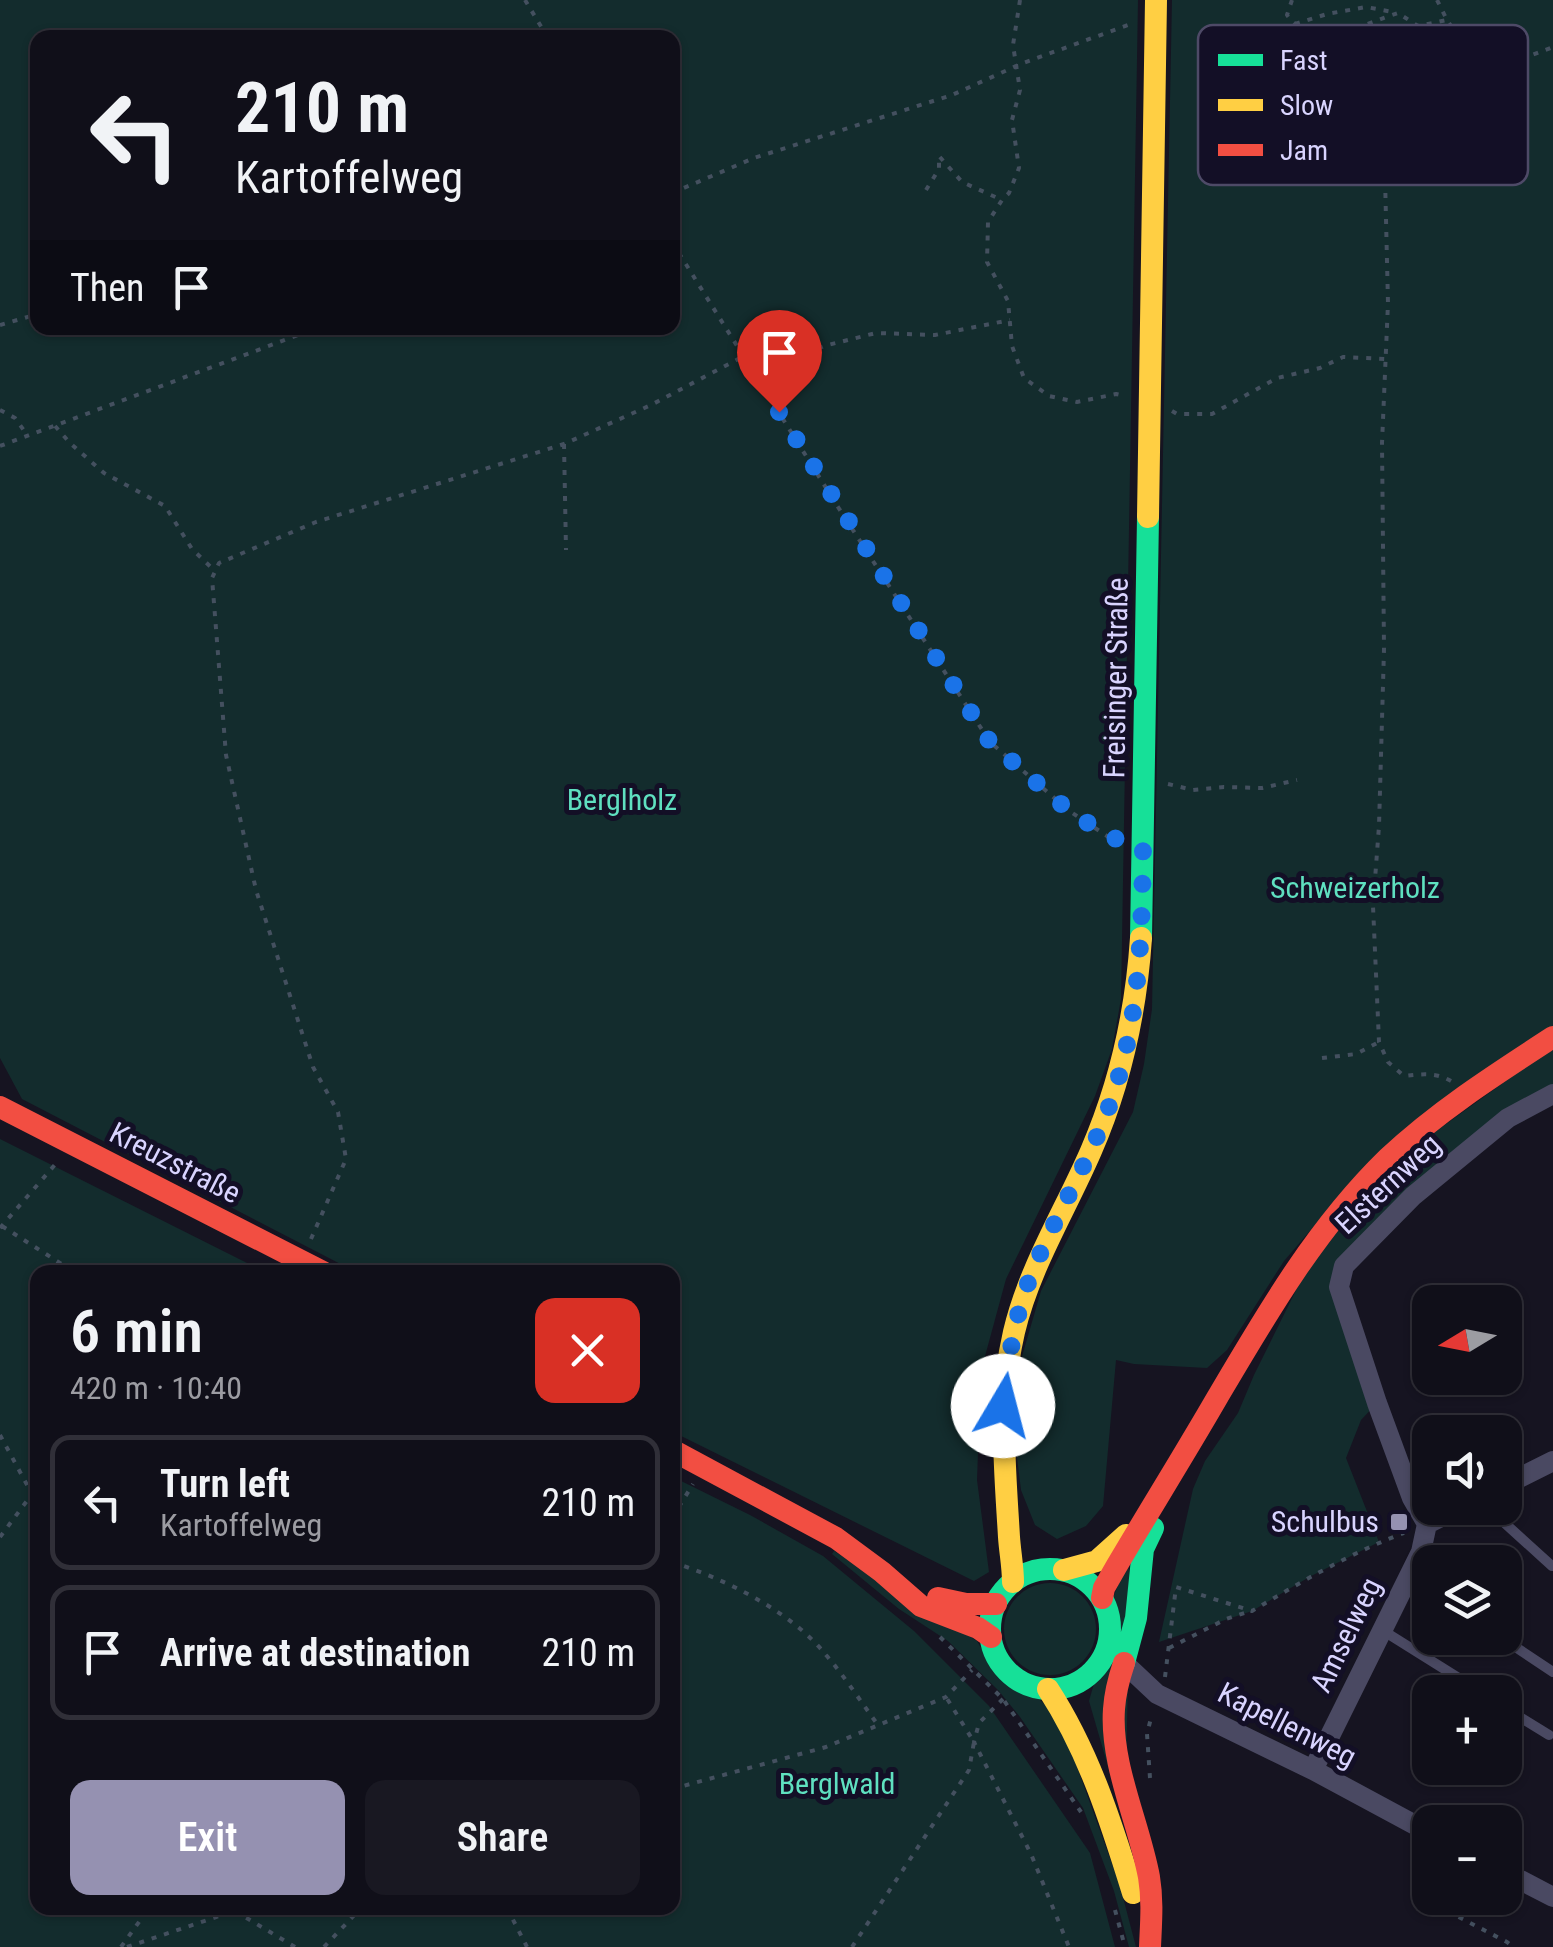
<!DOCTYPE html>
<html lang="en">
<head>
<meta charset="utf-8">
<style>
	:root { --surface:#100f19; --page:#191822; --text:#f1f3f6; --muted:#9c9ca2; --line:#302f38; --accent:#9591b1 }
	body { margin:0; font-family:"Roboto Condensed",sans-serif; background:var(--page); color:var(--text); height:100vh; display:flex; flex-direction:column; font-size:38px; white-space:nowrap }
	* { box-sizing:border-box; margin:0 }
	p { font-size:32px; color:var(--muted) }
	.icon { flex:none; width:55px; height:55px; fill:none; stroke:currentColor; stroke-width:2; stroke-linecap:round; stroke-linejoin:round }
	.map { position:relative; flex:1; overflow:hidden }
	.drawer { position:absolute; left:30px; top:1265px; width:650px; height:650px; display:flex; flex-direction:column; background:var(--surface); border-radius:20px; box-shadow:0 2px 8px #0004,0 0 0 2px var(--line) }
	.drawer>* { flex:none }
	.hud { position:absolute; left:30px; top:30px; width:650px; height:305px; border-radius:20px; box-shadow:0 2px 8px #0004,0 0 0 2px var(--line); background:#100f19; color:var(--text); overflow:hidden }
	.needle { width:65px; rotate:260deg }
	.tools { position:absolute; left:1412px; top:1285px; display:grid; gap:20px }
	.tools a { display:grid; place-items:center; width:110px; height:110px; border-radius:20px; background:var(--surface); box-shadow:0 2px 8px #0004,0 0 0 2px var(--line); font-size:50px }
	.pin { position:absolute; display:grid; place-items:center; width:85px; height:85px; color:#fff; margin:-102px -42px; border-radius:50% 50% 50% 0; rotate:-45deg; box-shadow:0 0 10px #0007 }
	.pin .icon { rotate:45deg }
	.me { position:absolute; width:110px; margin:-55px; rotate:8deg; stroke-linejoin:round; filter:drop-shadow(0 0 8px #0008) }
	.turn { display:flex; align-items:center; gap:35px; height:210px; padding:0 40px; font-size:45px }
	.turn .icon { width:130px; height:130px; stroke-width:2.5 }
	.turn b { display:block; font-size:70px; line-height:85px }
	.then { display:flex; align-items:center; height:95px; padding:0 40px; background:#0003; gap:20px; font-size:38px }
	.round { display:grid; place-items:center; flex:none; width:105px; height:105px; border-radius:20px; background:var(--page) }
	.overview { display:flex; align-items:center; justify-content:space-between; height:170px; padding:0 40px }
	h1 { font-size:60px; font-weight:600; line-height:75px }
	.action { display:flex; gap:20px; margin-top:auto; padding:20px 40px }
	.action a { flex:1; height:115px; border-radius:20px; background:var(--accent); color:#fff; font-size:40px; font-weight:600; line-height:115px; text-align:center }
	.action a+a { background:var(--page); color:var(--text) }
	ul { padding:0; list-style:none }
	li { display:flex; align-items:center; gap:30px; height:135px; margin:0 20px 15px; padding:0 20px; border:5px solid var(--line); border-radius:20px }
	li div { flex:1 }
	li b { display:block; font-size:38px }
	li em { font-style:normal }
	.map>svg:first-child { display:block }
</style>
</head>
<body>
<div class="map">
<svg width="1553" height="1947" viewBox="0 0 1553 1947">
	<rect width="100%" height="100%" fill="#161421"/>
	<path fill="#132c2d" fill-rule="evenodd" d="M 0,0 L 1138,0 L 1121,999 L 1112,1049 L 1095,1096 L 1006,1279 L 981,1371 L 977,1480 L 989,1572 L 974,1581 L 673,1432 L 672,1272 L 356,1272 L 22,1099 L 0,1058 ZM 38,38 L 672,38 L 672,328 L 38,328 Z
		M 1172,0 L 1553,0 L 1553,1027 L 1358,1175 L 1284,1261 L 1227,1350 L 1207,1368 L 1134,1364 L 1116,1360 L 1103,1506 L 1086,1526 L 1057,1539 L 1035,1525 L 1021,1490 L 1015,1441 L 1016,1377 L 1041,1291 L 1133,1112 L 1144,1064 L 1152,1009 Z
		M 1553,1047 L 1553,1094 L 1413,1196 L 1339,1287 L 1377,1403 L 1361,1420 L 1346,1458 L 1379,1542 L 1311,1576 L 1252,1611 L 1159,1642 L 1193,1489 L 1205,1461 L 1238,1413 L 1254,1375 L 1306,1270 L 1370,1190 L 1421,1142 Z
		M 0,1139 L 265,1272 L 38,1272 L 38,1908 L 672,1908 L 673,1477 L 750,1515 L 823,1556 L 914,1631 L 989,1706 L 1090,1853 L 1115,1947 L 0,1947 Z
		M 834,1551 L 977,1641 L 995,1672 L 1009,1686 L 1039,1699 L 1060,1720 L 1120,1886 L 1136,1947 L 1129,1947 L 1114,1891 L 1083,1808 L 1020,1717 L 998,1690 L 948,1641 L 899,1609 L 832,1554 Z
		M 1128,1561 L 1130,1578 L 1125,1825 L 1089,1701 L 1095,1680 L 1110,1660 L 1114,1647 L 1118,1631 L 1112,1600 Z
		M1004 1629a46 46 0 1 1 92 0a46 46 0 1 1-92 0Z"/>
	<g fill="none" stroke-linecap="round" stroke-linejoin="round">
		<path stroke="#44505f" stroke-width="4" stroke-dasharray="5 8" stroke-linecap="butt" d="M 525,0 L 548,38
			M 1020,0 L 1013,45 L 1020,90 L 1012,120 L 1019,168 L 1009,193 L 1002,200 L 988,222 L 987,262 L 1008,301 L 1012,346 L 1024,378 L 1049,396 L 1077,402 L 1116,394 L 1125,396
			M 1292,0 L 1287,15 C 1312,52 1364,24 1398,13 L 1418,26 L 1447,20
			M 1437,0 L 1447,20 L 1484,75
			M 1295,24 L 1327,14 L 1366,7 L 1393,12
			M 57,33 L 59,38
			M 926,190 L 939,169 L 939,156 L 962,182 L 1002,200
			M 672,193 L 754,158 L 952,95 L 1023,63 L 1131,24
			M 672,242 L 838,507 L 990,742 L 1068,810 L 1107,836 L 1119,840
			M 0,325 L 38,314
			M 761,379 L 787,362 L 824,346 L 876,333 L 935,335 L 1010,320
			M 0,410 L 15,418 L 28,436
			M 1172,411 L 1177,414 L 1212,414 L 1277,378 L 1320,368 L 1343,357 L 1386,359
			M 55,426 L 70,443 L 104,473 L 165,506 L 192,549 L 215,571
			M 564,444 L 566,550
			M 0,446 L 317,328
			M 1168,784 L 1193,790 L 1224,787 L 1262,788 L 1297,780
			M 1322,1058 L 1356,1054 L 1379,1042
			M 1451,1081 C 1435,1072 1422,1074 1404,1076 L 1388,1062 L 1379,1042 L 1373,906 L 1379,826 L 1384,649 L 1382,443 L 1388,303 L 1385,177 L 1393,126 L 1409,104 L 1444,93 L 1506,65 L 1553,47
			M 2,1226 L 74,1272
			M 0,1228 L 59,1160
			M 311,1239 L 346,1159 L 338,1112 L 313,1067 L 256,890 L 226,755 L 212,578 L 219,563 L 316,522 L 564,444 L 651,405 L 744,356
			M 0,1435 L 32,1494
			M 672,1518 L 693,1484
			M 0,1537 L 38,1486
			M 672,1562 C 725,1579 791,1611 826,1655 C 845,1677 861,1702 878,1725
			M 940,1637 L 1003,1699 L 1081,1812
			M 1169,1648 L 1226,1619 L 1251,1611
			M 1165,1677 L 1176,1587 L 1252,1611 C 1301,1582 1350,1553 1404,1533
			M 1003,1699 L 979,1723 L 974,1742 L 1031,1854 L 1069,1947
			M 1150,1778 L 1147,1734 L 1152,1714
			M 672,1789 L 826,1747 L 946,1697 L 972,1670
			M 1424,1899 L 1507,1942 L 1513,1947
			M 507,1908 L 527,1947
			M 1115,1910 L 1125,1947
			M 235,1911 L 295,1947
			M 121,1947 L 149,1908
			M 127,1947 L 243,1908
			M 324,1947 L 361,1908
			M 852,1947 L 969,1770 L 974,1742 L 946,1697"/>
		<path stroke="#4a4962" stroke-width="10" d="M 1488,1508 L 1552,1566
			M 1406,1582 L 1430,1595
			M 1382,1630 L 1481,1692
			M 1502,1638 L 1553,1672
			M 1505,1708 L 1549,1735"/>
		<path stroke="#4a4962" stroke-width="20" d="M 1505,1485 L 1553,1461
			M 1427,1524 L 1412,1498 L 1377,1403 L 1339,1287 L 1344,1266 L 1413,1196 L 1508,1118 L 1553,1094
			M 1427,1524 L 1459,1508
			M 1124,1663 L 1157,1694 L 1313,1770 L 1430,1833
			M 1313,1770 L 1421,1552 L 1427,1524
			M 1505,1872 L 1553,1897"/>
		<path stroke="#16e098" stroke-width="22" d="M 1141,938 L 1148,517
			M990 1629a60 60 0 1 1 120 0a60 60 0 1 1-120 0Z
			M 1124,1663 L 1136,1618 L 1143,1549 L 1153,1528"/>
		<path stroke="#ffcf43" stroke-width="22" d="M 1148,517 L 1156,0
			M 1064,1570 L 1097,1561 L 1126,1535
			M 1013,1582 C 1013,1567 1010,1552 1009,1537 C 1005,1468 998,1400 1014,1332 C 1029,1268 1065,1211 1091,1151 C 1121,1082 1136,1012 1141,938
			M 1048,1689 C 1089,1752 1111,1822 1133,1893"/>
		<path stroke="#f24e42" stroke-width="22" d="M 0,1107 L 323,1272
			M 672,1450 L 836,1538 L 882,1572 L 921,1606 L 978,1628 L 991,1637
			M 938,1598 L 966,1604 L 996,1604
			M 1102,1598 L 1104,1588 L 1116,1567 C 1149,1511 1184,1455 1217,1398 C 1267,1313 1317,1227 1388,1158 C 1438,1111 1496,1074 1553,1037
			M 1124,1663 C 1119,1678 1115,1693 1114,1709 C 1110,1764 1139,1823 1149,1877 C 1153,1901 1151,1923 1150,1947"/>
	</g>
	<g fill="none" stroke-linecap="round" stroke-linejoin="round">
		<path stroke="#1a73e8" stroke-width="18" stroke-dasharray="0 32.4" d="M 779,412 L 990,742 L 1068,810 L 1108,836 L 1143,848 C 1142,935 1140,1021 1110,1104 C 1088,1165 1053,1219 1030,1278 C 1014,1318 1008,1363 1003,1406"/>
	</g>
	<rect fill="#9591b1" stroke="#130f26" stroke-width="4" x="1389" y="1512" width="20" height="20" rx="5"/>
	<g text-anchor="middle" stroke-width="10" stroke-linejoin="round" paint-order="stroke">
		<g font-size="30" fill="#d9d4ff" stroke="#130f26">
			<text transform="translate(1116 678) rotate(-89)" y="10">Freisinger Straße</text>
			<text transform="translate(175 1163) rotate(27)" y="10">Kreuzstraße</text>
			<text transform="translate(1388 1184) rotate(-43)" y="10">Elsternweg</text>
			<text transform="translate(1346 1635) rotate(-64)" y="10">Amselweg</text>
			<text transform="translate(1287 1725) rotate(27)" y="10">Kapellenweg</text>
		</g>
		<g font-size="30" fill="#5fe0c0" stroke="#130f26">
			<text x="622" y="810">Berglholz</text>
			<text x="1355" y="898">Schweizerholz</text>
			<text x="837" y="1794">Berglwald</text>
		</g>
		<g font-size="30" fill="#d9d4ff" stroke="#130f26" text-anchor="end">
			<text x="1379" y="1532">Schulbus</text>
		</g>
	</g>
	<rect x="1198" y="25" width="330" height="160" rx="15" fill="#130f26" stroke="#4e4a67" stroke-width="2.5"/>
	<rect x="1218" y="54" width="45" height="12" fill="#16e098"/>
	<rect x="1218" y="99" width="45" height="12" fill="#ffcf43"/>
	<rect x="1218" y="144" width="45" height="12" fill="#f24e42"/>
	<g font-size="28" fill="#d9d4ff">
		<text x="1280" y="70">Fast</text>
		<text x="1280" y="115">Slow</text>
		<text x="1280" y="160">Jam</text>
	</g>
</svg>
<div class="tools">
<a><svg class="needle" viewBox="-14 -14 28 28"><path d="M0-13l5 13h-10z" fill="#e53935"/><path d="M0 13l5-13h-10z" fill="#9c9ca2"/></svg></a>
<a><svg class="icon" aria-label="sound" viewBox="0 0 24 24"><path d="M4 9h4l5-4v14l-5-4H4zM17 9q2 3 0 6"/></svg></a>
<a><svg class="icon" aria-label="layers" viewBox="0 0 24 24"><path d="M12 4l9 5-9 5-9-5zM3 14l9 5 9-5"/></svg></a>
<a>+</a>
<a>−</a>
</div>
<div class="pin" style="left:779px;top:412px;background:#d93025"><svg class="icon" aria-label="arrive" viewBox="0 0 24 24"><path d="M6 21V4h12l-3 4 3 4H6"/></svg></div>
<svg class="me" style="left:1003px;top:1406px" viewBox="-20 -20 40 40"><circle r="19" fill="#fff"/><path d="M0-13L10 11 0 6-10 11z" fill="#1a73e8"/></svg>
<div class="hud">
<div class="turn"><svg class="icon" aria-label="left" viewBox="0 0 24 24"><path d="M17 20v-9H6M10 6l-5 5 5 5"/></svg><div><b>210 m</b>Kartoffelweg</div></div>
<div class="then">Then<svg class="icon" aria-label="arrive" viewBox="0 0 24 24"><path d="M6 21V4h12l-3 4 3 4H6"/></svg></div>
</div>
<section class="drawer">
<div class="overview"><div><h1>6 min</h1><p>420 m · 10:40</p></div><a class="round" style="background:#d93025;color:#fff"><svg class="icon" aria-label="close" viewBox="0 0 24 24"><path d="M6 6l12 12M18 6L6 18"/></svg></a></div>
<ul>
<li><svg class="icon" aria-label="left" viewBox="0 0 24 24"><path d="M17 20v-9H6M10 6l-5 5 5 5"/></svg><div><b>Turn left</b><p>Kartoffelweg</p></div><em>210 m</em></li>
<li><svg class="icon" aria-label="arrive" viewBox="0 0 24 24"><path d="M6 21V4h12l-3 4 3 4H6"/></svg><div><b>Arrive at destination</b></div><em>210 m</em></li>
</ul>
<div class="action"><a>Exit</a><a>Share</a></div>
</section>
</div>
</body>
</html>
